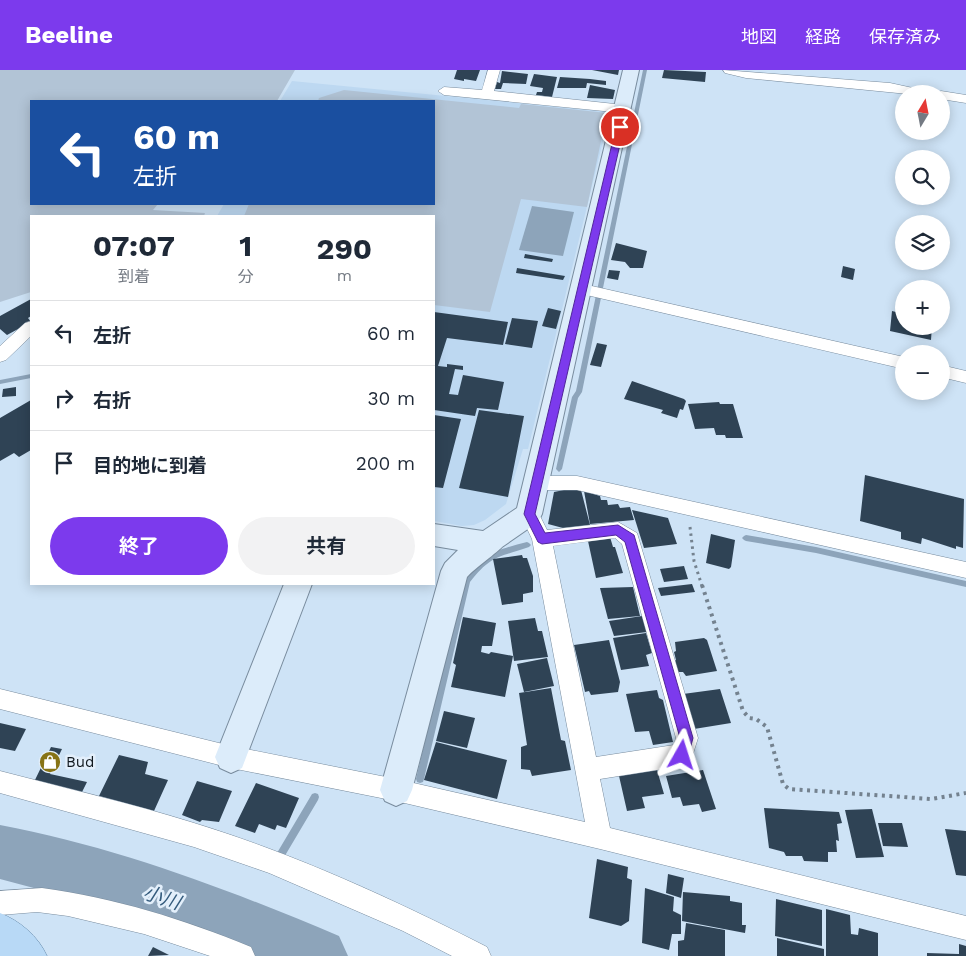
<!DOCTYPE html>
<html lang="ja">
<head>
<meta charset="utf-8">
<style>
	:root { --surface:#fff; --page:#f2f2f3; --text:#1f2937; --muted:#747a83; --line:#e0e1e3; --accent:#7c3aed }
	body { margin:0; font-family:"Work Sans","Noto Sans JP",sans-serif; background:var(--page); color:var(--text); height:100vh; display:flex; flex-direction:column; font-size:19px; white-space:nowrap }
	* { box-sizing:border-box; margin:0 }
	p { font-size:16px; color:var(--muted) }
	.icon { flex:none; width:28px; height:28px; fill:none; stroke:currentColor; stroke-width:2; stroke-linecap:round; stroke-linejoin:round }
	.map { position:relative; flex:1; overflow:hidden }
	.drawer { position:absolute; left:30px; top:145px; width:405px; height:370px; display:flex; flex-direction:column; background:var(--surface); border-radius:0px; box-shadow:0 2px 12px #0003 }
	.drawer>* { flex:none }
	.guide { position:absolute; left:30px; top:30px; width:405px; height:105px; border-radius:0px; box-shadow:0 2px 12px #0003; background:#1a4fa0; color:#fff; overflow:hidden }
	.needle { width:32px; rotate:10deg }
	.controls { position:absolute; left:895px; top:15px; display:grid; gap:10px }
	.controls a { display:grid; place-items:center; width:55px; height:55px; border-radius:50%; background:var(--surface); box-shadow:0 2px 12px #0003; font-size:25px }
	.pin { position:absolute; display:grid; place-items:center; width:42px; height:42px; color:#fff; margin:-21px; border:2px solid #fff; border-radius:50%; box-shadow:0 1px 5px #0007 }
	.me { position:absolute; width:55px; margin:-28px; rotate:6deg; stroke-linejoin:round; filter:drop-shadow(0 0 4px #0008) }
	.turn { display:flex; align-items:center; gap:18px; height:105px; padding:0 20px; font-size:22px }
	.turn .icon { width:65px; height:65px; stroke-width:2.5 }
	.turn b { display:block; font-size:35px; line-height:42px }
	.eta { display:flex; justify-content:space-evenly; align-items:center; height:85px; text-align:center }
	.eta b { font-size:30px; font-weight:700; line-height:35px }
	.button { display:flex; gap:10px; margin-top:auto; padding:10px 20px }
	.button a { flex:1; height:58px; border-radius:30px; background:var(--accent); color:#fff; font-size:20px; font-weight:700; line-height:58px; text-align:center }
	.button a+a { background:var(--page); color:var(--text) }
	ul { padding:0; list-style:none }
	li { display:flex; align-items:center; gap:15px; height:65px; padding:0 20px; border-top:1px solid var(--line) }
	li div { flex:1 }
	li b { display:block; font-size:19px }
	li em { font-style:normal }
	header { display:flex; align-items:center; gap:30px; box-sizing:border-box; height:70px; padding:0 25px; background:var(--accent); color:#fff }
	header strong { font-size:24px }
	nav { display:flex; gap:28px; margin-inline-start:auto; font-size:18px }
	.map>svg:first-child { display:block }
</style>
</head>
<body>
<header>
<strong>Beeline</strong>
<nav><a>地図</a><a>経路</a><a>保存済み</a></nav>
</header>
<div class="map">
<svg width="966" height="886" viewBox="0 0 966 886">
	<rect width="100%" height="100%" fill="#cee3f6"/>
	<path fill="#bdd8f1" d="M 292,11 L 610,42 L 528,379 L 523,379 L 506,434 L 485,450 L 474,455 L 462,456 L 434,451 L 434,146 L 217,146 L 224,134 L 434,134 L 434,31 L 280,31 Z"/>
	<path fill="#b2c4d6" d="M 0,0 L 295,0 L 277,31 L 31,31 L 31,134 L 158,134 L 153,140 L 205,143 L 204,146 L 31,146 L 31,222 L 0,232 Z
		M 344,20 L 519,38 L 521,34 L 607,43 L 587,137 L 521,129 L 490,242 L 434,235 L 434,146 L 244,146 L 249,134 L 434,134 L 434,31 L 318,31 L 319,28 Z"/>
	<path fill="#8da4ba" d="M 532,136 L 574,142 L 563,186 L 519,180 Z"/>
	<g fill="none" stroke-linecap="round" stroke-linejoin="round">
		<path fill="#8da4ba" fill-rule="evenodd" d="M 643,0 L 647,0 L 582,322 L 578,328 L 562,399 L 559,402 L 556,399 L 572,327 L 576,321 Z
			M 31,304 L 31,308 L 0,314 L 0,310 Z
			M 746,465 L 816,477 L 966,511 L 966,517 L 816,483 L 746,471 L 744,470 L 742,468 L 744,466 Z
			M 527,472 L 529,473 L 531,475 L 529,477 C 500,487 491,485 470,512 L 424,709 L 423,712 L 420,713 L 417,712 L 416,709 L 463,511 C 479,485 499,479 527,472 Z
			M 315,723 L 318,724 L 319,727 L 318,730 L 283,789 L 280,790 L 277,789 L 276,786 L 277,783 L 312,724 Z"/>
		<path fill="#8da4ba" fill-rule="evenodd" d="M 0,755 C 117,777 230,820 339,866 L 348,886 L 249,886 L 124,842 L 0,809 Z"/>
	</g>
	<path fill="#2f4355" d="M 457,0 L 480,0 L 476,11 L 464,9 L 464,11 L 454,9 Z
		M 592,0 L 619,0 L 618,5 Z
		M 664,0 L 706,2 L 705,12 L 662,8 Z
		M 502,1 L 528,4 L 526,14 L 503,13 L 501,19 L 495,19 L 497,12 L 500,13 Z
		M 534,4 L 557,7 L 552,27 L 536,25 L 537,22 L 542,22 L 543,18 L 530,16 Z
		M 560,7 L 590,9 L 606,11 L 606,15 L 587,13 L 586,18 L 557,18 Z
		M 590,15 L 615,20 L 613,29 L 587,28 Z
		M 616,173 L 647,181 L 643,198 L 630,198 L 625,192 L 611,190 Z
		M 525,184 L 553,189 L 552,192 L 524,188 Z
		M 843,196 L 855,199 L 853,210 L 841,207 Z
		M 517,198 L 565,206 L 563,210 L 516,203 Z
		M 609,200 L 620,201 L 618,210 L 607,208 Z
		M 31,229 L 31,246 L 28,248 L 31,252 L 7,265 L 0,259 L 0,246 Z
		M 548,238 L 561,241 L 556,259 L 542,256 Z
		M 892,241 L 904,244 L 904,256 L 932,256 L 931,270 L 890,261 Z
		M 434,242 L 508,252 L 503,275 L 447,268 L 438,296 L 447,297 L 447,294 L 463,296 L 463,300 L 455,299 L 449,324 L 458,325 L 463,305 L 504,312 L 498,340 L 477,338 L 475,346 L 434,340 Z
		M 512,248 L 538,251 L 532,278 L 505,274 Z
		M 597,273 L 607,275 L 601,297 L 590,295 Z
		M 632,311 L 684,329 L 686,331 L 683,340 L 680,339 L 677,348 L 661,343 L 663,340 L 624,329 Z
		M 16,317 L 16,326 L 2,327 L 3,319 Z
		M 31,330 L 31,380 L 19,387 L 14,383 L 0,391 L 0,348 Z
		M 719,332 L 720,334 L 733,334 L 743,368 L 726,368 L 725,365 L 716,365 L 714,358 L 695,359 L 688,334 Z
		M 479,340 L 524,346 L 508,427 L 459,418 Z
		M 434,345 L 461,349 L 443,418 L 434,417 Z
		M 865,405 L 964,429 L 963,478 L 956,476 L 956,479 L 922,468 L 921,474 L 901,469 L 901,462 L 860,451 Z
		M 564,420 L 581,420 L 590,455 L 563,458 L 548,454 L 554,422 Z
		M 584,421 L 600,426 L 601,430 L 607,430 L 608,435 L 618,434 L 620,438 L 630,437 L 634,450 L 590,454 Z
		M 632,440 L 668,448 L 677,474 L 644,478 Z
		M 711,464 L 735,470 L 731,497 L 729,499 L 706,493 Z
		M 610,467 L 613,477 L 615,477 L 623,503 L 596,508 L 588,471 Z
		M 522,485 L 523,488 L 527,488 L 533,506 L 533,522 L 523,524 L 523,532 L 502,535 L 493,489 Z
		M 684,496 L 688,509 L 664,512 L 660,499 Z
		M 692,514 L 695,522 L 661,526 L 658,518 Z
		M 633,517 L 640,546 L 608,549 L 600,518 Z
		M 642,546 L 647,562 L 614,566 L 609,551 Z
		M 463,547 L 496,553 L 492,576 L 482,576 L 481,582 L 489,584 L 491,582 L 513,586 L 505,627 L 451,617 L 456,595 L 453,593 Z
		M 535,548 L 538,561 L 542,561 L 548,587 L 514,591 L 508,551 Z
		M 646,563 L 652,583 L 646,585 L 649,596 L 621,600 L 613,568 Z
		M 704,568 L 707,570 L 717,601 L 686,606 L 683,602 L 677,602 L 673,592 L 676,590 L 674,582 L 676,581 L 675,572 Z
		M 609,570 L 620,612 L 618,622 L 591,625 L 589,621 L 585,622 L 574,575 Z
		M 547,588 L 554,616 L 524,622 L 517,594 Z
		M 551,618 L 561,670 L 565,671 L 571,700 L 532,706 L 530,700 L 521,699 L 521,677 L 527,675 L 519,623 Z
		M 720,619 L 731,653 L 694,659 L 683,624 Z
		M 657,620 L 659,628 L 663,630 L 673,672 L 653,675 L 649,661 L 635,662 L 626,624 Z
		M 444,641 L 475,648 L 467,678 L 436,671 Z
		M 0,653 L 26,659 L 15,681 L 0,678 Z
		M 436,672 L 507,690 L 497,729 L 424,710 Z
		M 51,677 L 62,679 L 50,704 L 87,712 L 82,722 L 34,712 Z
		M 119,685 L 148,692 L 145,704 L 168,710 L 154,741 L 99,726 Z
		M 657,700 L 664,724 L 642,727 L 645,738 L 627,741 L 619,706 Z
		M 703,700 L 716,739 L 702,742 L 699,734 L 683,736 L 680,727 L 672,728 L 666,706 Z
		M 197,711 L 232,721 L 219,752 L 202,750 L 200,752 L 182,745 Z
		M 256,713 L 299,728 L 286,758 L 277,755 L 275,760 L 259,754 L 255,763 L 235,756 Z
		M 764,738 L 839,742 L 842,753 L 837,754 L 839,771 L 836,770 L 837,782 L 828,782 L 828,792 L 804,791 L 802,786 L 786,786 L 784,782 L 769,778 Z
		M 872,739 L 884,787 L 856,788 L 845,740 Z
		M 878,753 L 902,753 L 908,777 L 883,776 Z
		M 945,759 L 966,761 L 966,806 L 956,805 Z
		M 597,789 L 628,797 L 627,808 L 632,810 L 629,851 L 621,856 L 589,848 Z
		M 668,804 L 684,808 L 681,828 L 666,823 Z
		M 645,818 L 674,827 L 673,841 L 681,845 L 681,864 L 672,864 L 669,880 L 642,873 Z
		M 683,822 L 730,826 L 730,831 L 742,833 L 742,855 L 746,855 L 745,863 L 682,851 Z
		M 776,829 L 822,840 L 822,876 L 775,866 Z
		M 826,839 L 850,845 L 851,864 L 858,865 L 859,858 L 878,863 L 878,886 L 826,886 Z
		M 686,853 L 725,860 L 725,886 L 678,886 L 678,871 L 684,870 Z
		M 777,868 L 824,879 L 824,886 L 777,886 Z
		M 959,874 L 966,876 L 966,886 L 927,886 L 927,883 L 959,884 Z
		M 153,877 L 169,885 L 148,886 Z"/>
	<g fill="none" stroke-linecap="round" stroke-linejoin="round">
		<g stroke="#798c9e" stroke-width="1">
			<path id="street" d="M 488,0 L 500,0 L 494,21 L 624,35 L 630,39 L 624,43 L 444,25 L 438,21 L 444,17 L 482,20 Z
				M 723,0 L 890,13 L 936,23 L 941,21 L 966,25 L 966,33 L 941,29 L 941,24 L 908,24 L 746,8 L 725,3 Z
				M 583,214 L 904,287 L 904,299 L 578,223 L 575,219 L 578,215 Z
				M 31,251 L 31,266 L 6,290 L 0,292 L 0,276 L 25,253 Z
				M 941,295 L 966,301 L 966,313 L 941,307 Z
				M 536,406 L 577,406 L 966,492 L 966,508 L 577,420 L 536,420 L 530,418 L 527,413 L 530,408 Z
				M 529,436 L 536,438 L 547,460 L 618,452 L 637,463 L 698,668 L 690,693 L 682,696 L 600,709 L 610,758 L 966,846 L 966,870 L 600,779 L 396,731 L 231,698 L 0,639 L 0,619 L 231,676 L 396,709 L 585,752 L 532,469 L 520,444 L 522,438 ZM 615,468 L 622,474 L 676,668 L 674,675 L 596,687 L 553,476 Z
				M 0,701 C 65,718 130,733 194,753 C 295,784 393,829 487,877 L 491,886 L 452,886 L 403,861 L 269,803 L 194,777 L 0,723 Z
				M 42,818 C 115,828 183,849 251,877 L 255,886 L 210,886 L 144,864 L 68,846 L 37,842 L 0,845 L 0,821 Z"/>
		</g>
		<g stroke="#798c9e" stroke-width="2">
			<path id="secondary" d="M 623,0 L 639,0 L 542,444 L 538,452 L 502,477 C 499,481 474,499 467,507 L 412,720 L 407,731 L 396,736 L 385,731 L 380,720 L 441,501 L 445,493 L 458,480 L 434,476 L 434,454 L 483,461 L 517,438 Z
				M 284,514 L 312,514 L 242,698 L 231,703 L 220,698 L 215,687 Z"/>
		</g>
		<g stroke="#5f85a7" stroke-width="1">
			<path id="primary" d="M 0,843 C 20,851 38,866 47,886 L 0,886 Z"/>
		</g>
		<path stroke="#74828f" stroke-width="3" stroke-dasharray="2.5 4" stroke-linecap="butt" d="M 690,457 L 694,491 L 702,516"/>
		<path stroke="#74828f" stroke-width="4" stroke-dasharray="3 4.5" stroke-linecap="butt" d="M 702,515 L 743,641 L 749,648 L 756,649 L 767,657 L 783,714 L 789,719 L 931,729 L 966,723"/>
		<use href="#street" fill="#fff" fill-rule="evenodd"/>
		<use href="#secondary" fill="#dcecfa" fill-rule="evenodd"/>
		<use href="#primary" fill="#b8d9f6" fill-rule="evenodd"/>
	</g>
	<path fill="#7c3aed" stroke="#51269a" d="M 620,55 L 624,57 L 535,444 L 545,463 L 618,455 L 634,465 L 693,668 L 687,690 L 682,692 L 677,690 L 675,685 L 680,668 L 625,472 L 616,465 L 542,474 L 538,472 L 524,444 L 616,57 Z"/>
	<defs>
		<g id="shop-disc" transform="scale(1.125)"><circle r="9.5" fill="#877315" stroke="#e3effb"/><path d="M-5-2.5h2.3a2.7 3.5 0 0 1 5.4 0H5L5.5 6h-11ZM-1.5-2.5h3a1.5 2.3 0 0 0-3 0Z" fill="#fff"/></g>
	</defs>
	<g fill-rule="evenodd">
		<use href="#shop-disc" x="50" y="692"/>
	</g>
	<g text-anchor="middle" stroke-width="5" stroke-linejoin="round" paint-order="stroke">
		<g font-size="15" fill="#11191f" stroke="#e3effb" text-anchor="start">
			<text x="66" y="697">Bud</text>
		</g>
		<g font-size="19" font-style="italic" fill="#345b7d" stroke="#e3effb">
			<text transform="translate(162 827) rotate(18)" y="7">小川</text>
		</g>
	</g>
</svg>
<div class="controls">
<a><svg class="needle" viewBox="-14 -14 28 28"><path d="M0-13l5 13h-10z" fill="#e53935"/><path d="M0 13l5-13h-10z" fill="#747a83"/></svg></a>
<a><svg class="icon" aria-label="search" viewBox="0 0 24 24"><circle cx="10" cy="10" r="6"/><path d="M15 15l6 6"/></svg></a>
<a><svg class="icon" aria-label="layers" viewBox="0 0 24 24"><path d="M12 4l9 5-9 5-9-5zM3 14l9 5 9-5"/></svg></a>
<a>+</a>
<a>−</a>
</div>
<div class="pin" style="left:620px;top:57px;background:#d93025"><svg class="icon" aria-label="arrive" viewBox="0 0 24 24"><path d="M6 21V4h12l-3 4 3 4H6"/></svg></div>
<svg class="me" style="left:682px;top:685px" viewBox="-20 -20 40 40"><path d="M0-17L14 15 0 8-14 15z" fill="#7c3aed" stroke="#fff" stroke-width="4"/></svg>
<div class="guide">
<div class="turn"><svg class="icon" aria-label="left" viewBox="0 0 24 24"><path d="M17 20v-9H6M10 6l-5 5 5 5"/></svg><div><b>60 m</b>左折</div></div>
</div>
<section class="drawer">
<div class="eta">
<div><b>07:07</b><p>到着</p></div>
<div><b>1</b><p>分</p></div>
<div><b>290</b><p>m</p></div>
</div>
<ul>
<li><svg class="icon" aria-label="left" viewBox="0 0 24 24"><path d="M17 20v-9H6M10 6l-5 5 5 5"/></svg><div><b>左折</b></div><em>60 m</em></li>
<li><svg class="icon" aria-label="right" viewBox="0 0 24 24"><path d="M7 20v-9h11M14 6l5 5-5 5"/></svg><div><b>右折</b></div><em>30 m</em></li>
<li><svg class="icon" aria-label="arrive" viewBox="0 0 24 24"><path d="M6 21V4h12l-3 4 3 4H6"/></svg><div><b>目的地に到着</b></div><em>200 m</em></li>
</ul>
<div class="button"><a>終了</a><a>共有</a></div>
</section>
</div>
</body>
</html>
